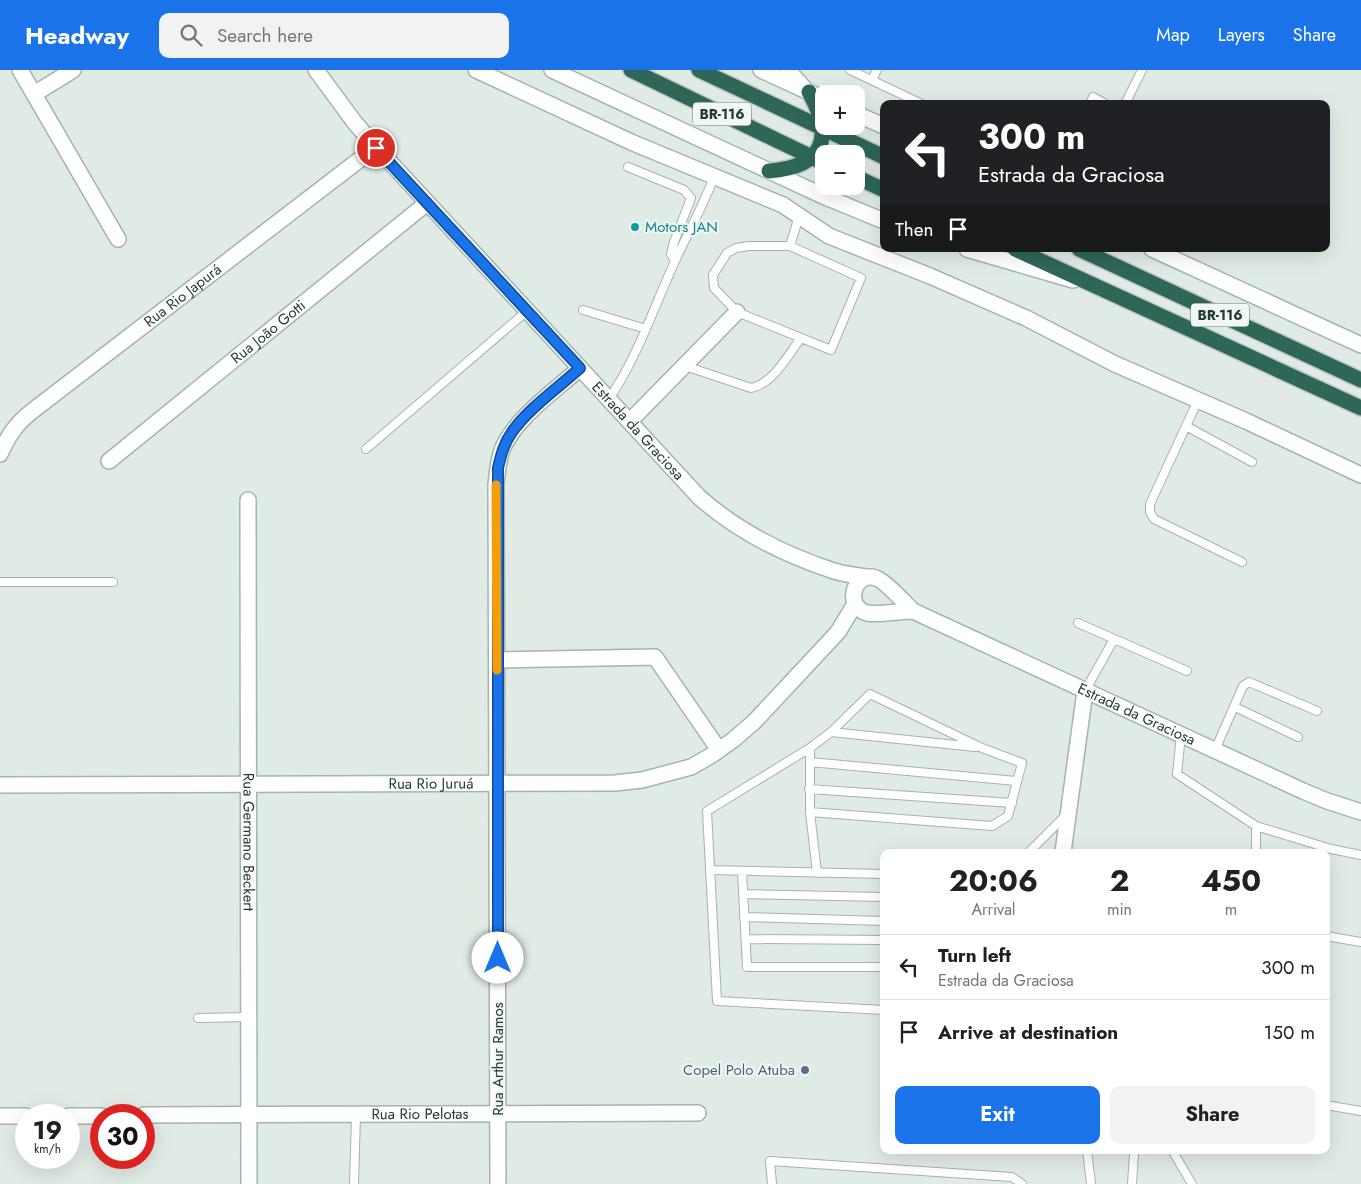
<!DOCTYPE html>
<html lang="en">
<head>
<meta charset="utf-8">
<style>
	:root { --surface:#fff; --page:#f2f2f2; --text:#202124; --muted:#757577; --line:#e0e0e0; --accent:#1a73e8 }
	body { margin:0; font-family:Jost,sans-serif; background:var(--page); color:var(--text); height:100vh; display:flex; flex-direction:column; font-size:19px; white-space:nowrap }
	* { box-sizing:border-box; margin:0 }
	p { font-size:16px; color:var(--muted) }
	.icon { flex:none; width:28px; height:28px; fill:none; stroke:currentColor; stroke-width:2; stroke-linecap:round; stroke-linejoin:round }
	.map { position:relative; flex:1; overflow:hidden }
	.panel { position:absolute; left:880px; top:779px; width:450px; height:305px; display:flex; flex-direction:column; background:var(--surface); border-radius:10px; box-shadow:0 5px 20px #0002 }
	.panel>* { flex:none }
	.banner { position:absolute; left:880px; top:30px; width:450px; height:152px; border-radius:10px; box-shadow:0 5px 20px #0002; background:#202124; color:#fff; overflow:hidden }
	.fabs { position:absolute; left:815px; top:15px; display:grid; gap:10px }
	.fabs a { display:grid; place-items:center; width:50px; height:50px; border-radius:10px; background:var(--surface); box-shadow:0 5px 20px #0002; font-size:25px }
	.speed { position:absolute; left:15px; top:1034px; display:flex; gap:10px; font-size:25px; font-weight:700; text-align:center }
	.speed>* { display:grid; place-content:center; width:65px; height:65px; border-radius:50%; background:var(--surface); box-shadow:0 5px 20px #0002; line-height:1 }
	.speed small { font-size:12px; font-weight:400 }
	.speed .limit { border:8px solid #d22; background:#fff; color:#111 }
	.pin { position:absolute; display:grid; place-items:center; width:42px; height:42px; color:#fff; margin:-21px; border:2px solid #fff; border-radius:50%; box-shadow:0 1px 5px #0007 }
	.me { position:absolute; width:55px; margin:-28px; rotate:0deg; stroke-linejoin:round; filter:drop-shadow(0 0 4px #0008) }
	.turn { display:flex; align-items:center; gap:18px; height:105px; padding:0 15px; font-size:22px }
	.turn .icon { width:65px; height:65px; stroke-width:2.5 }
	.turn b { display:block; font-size:35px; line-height:42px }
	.then { display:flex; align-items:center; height:48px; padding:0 15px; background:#0003; gap:10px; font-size:19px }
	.eta { display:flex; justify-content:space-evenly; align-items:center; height:85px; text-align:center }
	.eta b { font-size:30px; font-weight:700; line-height:35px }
	.button { display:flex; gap:10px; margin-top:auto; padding:10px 15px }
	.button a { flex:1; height:58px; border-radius:10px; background:var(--accent); color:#fff; font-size:20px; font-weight:700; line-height:58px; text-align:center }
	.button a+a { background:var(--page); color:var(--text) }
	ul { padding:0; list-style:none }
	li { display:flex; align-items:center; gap:15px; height:65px; padding:0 15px; border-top:1px solid var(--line) }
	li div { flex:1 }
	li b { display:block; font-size:19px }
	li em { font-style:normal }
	header { display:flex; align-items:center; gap:30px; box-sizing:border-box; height:70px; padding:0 25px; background:var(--accent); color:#fff }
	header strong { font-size:24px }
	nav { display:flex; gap:28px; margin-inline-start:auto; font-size:18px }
	.search { width:350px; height:45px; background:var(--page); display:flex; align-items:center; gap:12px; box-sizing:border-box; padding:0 18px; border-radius:10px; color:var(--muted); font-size:19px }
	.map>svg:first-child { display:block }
</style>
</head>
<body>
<header>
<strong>Headway</strong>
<div class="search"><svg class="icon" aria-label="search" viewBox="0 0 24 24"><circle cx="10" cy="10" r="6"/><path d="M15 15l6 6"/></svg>Search here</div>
<nav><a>Map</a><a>Layers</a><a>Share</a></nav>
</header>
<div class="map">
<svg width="1361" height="1114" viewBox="0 0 1361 1114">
	<rect width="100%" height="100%" fill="#e1ebe6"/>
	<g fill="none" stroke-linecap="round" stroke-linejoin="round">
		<g stroke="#a4b3ad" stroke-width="10">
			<path id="lane" d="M 850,0 L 922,34
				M 872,10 L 877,0
				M 1090,34 L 1093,27 L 1106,34
				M 1125,34 L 1142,0
				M 628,97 L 684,120 L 691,128 L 674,172 L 671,184 L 675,191
				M 790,176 L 749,176 L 736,178 L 727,183 L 713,205 L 714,218 L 737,242 L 831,280 L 861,208 L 790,176 L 799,146
				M 583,240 L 646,259
				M 685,296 L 751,318 C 773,314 788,285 801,268
				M 609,329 C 638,286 654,237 675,191 C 688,163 703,136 714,107
				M 1198,330 L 1186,356 L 1252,392
				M 1186,356 L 1150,434 L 1150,442 L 1154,449 L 1242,492
				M 366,379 L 527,241
				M 0,512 L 113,512
				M 1078,553 L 1187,601
				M 1085,621 L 1114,569
				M 1235,637 L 1298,667
				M 831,662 L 975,677
				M 1181,665 L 1177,704 L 1256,756 L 1256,782
				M 1215,680 L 1243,616 L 1249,612 L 1317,641
				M 810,692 L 1016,711
				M 809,719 L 1012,733
				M 810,742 L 992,756 L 1008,746 L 1022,693 L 982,678 L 870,624 L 831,662 L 810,678
				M 1256,756 L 1331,779 L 1361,785
				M 1029,782 L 1065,746
				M 710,800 L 884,804
				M 742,801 L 747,897 L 884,897
				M 817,803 L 810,742 L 810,678 L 707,741 L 717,931 L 884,940
				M 743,824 L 884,827
				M 744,847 L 884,851
				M 1326,866 L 1361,872
				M 746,869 L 884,870
				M 198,948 L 249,947
				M 1326,1035 L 1361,1041
				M 1087,1080 L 1091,1114
				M 1172,1080 L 1192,1114
				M 354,1114 L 356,1045
				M 772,1114 L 770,1091 L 1012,1107 L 1022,1114
				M 1132,1114 L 1134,1083 L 1132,1080"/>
		</g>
		<g stroke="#a4b3ad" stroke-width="18">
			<g id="street">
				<path d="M 20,0 L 118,169"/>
				<path d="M 476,0 L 631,72 L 783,135 L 829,166 L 930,206 L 1026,248 L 1115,294 L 1246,351 L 1361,405"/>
				<path d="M 34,24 L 73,0"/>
				<path d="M 630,351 L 737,242"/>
				<path id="s1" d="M 0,384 C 8,366 16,354 31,342 L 376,77"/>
				<path id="s2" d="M 109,391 L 427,133"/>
				<path id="s3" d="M 248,430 L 249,1114"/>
				<path d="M 497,590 L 655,587 L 719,680"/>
				<path d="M 1063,782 L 1085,621"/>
				<path id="s4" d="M 144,1045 L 698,1043"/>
				<path d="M 0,1046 L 26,1046"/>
				<path d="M 69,1046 L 101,1046"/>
				<path d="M 498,1114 L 496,415 C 497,403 498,391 502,380 C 514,349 556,320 580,298"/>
			</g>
		</g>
		<g stroke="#a0b7ad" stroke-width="18">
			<g id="secondary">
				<path id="s5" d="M 316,0 L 355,53 L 376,77 L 699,427 C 737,461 783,484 831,500 C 842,504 854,505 866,507"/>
				<path d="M 552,0 L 823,126 L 884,151"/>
				<path d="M 761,0 L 824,29"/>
				<path d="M 788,0 L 804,18"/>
				<path d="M 856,44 L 884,56"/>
				<path d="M 967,179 L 1073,210"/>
				<path d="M 1152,179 L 1361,275"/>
				<path id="s6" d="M 913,541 C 900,541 879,545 867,543 C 844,537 853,501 876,508 C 885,511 905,533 913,541 L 1303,721 L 1327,731 L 1361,742"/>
				<path id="s7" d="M 0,715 L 615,713 L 642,710 L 691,697 L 712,685 L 733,670 L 754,652 L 838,562 L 855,534"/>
			</g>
		</g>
		<g stroke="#c1c8c6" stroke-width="18">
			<path id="highway" d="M 631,0 L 824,93
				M 699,0 L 884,87
				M 769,101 C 823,97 835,68 809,22
				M 856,107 L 884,120
				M 1015,179 L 1361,338
				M 1079,179 L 1361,310"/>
		</g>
		<use href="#lane" stroke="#fff" stroke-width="8"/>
		<use href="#street" stroke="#fff" stroke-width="15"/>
		<use href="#secondary" stroke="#fff" stroke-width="15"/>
		<use href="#highway" stroke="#2e6758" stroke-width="15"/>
	</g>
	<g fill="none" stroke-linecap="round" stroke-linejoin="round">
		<g stroke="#114b97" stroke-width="12">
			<path id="route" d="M 376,78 L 580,298 C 559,317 528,339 512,362 C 504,373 501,385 498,398 L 498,888"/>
		</g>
		<use href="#route" stroke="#1a73e8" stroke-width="9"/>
		<path stroke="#f59e0b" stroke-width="9" d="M 496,415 L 497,600"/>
	</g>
	<circle fill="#0f9aa8" stroke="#f1f8f4" stroke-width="2" cx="635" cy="157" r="5"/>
	<circle fill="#5c6f8a" stroke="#f1f8f4" stroke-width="2" cx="805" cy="1000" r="5"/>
	<g text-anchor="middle" stroke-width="4" stroke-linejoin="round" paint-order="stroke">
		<g fill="#f1f8f4" stroke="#60746d" stroke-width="1">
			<rect x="693" y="32.5" width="58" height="23" rx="4"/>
			<rect x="1191" y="233.5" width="58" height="23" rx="4"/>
		</g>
		<g font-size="14" font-weight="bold" fill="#223b33">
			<text x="722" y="49">BR-116</text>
			<text x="1220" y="250">BR-116</text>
		</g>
		<g font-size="15" fill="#0d838f" stroke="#f1f8f4" text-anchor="start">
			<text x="645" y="162">Motors JAN</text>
		</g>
		<g font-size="15" fill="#223b33" stroke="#f1f8f4">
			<text dy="5" stroke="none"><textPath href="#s1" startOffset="244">Rua Rio Japurá</textPath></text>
			<text dy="5" stroke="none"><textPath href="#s2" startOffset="205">Rua João Gotti</textPath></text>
			<text dy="5" stroke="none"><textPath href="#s5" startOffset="484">Estrada da Graciosa</textPath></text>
			<text dy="5" stroke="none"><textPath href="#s6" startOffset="399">Estrada da Graciosa</textPath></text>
			<text dy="5" stroke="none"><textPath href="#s7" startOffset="431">Rua Rio Juruá</textPath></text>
			<text dy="5" stroke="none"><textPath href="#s3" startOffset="342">Rua Germano Beckert</textPath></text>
			<text transform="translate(498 989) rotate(-90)" y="5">Rua Arthur Ramos</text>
			<text dy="5" stroke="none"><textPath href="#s4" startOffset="276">Rua Rio Pelotas</textPath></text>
		</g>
		<g font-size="15" fill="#4e5e75" stroke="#f1f8f4" text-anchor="end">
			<text x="795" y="1005">Copel Polo Atuba</text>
		</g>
	</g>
</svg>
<div class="fabs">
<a>+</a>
<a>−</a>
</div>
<div class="speed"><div>19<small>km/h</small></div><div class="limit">30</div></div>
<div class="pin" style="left:376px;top:78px;background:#d93025"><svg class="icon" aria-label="arrive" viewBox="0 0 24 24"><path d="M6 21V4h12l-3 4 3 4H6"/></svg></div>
<svg class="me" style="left:498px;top:888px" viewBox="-20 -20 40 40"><circle r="19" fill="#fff"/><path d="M0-13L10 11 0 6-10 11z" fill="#1a73e8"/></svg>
<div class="banner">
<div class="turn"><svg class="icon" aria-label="left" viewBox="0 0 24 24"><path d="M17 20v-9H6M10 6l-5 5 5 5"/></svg><div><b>300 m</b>Estrada da Graciosa</div></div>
<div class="then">Then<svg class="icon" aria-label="arrive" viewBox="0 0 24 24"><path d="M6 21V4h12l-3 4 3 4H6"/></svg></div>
</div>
<section class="panel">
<div class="eta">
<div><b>20:06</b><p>Arrival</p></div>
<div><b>2</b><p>min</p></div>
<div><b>450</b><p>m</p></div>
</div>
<ul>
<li><svg class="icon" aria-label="left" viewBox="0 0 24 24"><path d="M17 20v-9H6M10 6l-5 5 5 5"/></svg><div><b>Turn left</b><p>Estrada da Graciosa</p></div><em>300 m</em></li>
<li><svg class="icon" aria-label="arrive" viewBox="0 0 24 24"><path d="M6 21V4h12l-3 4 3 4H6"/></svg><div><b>Arrive at destination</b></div><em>150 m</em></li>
</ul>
<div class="button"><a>Exit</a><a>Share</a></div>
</section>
</div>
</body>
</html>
